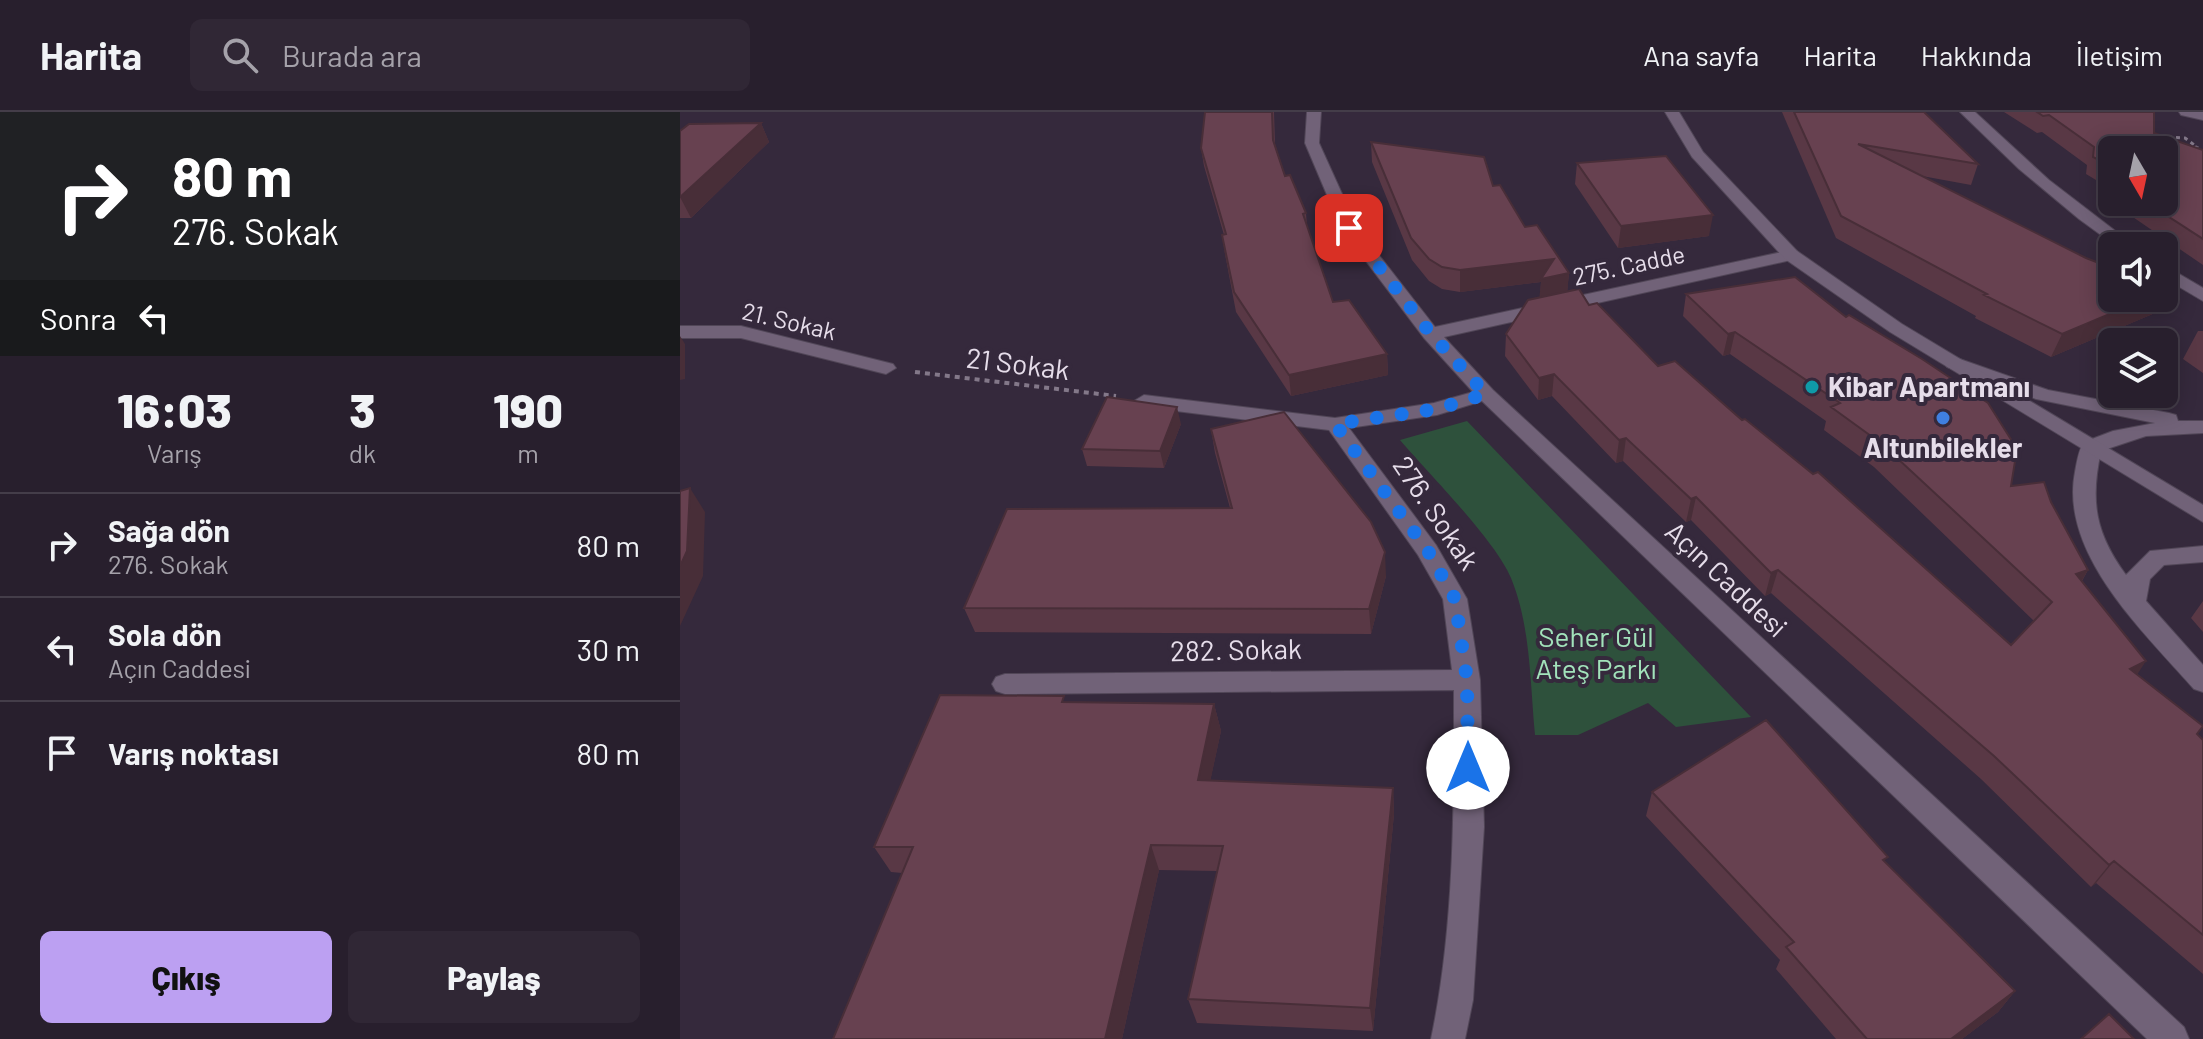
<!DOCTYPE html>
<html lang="tr">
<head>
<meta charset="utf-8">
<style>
	:root { --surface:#281f2d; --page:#302735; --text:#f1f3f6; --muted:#a5a2aa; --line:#443d49; --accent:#bca0f2 }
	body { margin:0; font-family:Barlow,sans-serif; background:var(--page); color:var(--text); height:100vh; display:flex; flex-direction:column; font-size:30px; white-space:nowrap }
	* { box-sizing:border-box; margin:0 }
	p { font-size:26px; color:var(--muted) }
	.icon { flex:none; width:44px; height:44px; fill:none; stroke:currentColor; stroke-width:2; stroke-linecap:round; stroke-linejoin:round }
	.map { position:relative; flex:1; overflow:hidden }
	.details { display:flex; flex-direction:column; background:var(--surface); width:680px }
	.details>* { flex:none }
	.top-card { background:#202124; color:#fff; overflow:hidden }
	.needle { width:52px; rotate:171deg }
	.controls { position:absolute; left:1418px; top:24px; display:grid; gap:16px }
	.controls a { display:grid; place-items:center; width:80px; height:80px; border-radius:12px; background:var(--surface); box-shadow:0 4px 20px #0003,0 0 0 2px var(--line); font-size:40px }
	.pin { position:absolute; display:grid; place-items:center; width:68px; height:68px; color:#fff; margin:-34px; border-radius:16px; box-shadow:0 4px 12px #0006 }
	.me { position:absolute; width:88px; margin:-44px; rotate:0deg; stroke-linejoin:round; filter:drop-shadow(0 0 6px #0008) }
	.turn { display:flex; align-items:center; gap:28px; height:168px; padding:0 40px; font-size:36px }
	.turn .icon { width:104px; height:104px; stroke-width:2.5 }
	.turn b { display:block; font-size:56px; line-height:68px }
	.then { display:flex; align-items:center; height:76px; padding:0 40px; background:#0003; gap:16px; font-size:30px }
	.eta { display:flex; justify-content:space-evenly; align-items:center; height:136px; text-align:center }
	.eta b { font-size:48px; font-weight:800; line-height:56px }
	.cta { display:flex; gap:16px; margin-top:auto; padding:16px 40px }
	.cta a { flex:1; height:92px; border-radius:12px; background:var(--accent); color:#111; font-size:32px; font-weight:800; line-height:92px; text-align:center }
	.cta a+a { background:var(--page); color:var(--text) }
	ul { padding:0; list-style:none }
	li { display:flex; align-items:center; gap:24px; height:104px; padding:0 40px; border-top:2px solid var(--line) }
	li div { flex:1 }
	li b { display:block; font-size:30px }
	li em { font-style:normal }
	header { display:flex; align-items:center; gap:48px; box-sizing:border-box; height:112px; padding:0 40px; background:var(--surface); border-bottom:2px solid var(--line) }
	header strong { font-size:38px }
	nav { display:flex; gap:44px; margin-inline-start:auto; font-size:28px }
	.search { width:560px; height:72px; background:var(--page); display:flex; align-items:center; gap:20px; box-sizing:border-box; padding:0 28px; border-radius:12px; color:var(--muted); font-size:30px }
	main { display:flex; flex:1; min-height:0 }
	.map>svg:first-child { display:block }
</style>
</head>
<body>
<header>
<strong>Harita</strong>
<div class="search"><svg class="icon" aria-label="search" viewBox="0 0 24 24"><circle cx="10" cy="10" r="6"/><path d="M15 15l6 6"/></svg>Burada ara</div>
<nav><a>Ana sayfa</a><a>Harita</a><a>Hakkında</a><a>İletişim</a></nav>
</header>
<main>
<section class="details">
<div class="top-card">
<div class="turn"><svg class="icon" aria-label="right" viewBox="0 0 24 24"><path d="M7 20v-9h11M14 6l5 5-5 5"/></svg><div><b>80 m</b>276. Sokak</div></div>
<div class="then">Sonra<svg class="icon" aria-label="left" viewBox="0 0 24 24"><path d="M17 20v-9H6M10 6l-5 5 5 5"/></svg></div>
</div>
<div class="eta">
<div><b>16:03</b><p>Varış</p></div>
<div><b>3</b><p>dk</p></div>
<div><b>190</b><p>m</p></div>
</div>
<ul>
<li><svg class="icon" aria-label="right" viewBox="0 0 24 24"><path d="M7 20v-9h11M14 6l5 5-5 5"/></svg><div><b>Sağa dön</b><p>276. Sokak</p></div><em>80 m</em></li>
<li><svg class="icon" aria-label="left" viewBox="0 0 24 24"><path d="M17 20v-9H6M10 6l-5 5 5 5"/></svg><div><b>Sola dön</b><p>Açın Caddesi</p></div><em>30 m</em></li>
<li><svg class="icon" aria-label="arrive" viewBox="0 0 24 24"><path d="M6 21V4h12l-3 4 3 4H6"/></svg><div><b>Varış noktası</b></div><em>80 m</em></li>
</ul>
<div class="cta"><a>Çıkış</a><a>Paylaş</a></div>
</section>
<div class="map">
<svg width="1523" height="927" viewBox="0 0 1523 927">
	<rect width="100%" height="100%" fill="#35293c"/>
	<path fill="#2e513c" d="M 787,309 L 1071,605 L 996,615 L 968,591 L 898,623 L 855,623 C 850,571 851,515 831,466 C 815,428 749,362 720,328 Z"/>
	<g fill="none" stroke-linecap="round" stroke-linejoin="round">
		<g stroke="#514657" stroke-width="2">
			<path id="minor" d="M 627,0 L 641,0 L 639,31 L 677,115 L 755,215 L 1111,138 L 1117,139 L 1119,143 L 1117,147 L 1111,148 L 764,225 L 813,278 L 1504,915 L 1509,927 L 1467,927 L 802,289 L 757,303 L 669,316 L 756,433 L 787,487 L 800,568 L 804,715 L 793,888 L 785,927 L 751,927 C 775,813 774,694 774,578 L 325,582 L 316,579 L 312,572 L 316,565 L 325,562 L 772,558 L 763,487 L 738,443 L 649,318 L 464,295 L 454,289 L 464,283 L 655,306 L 754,291 L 793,280 L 744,226 L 661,116 L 625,31 Z
				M 1280,0 L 1295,0 L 1369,68 L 1455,134 L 1436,134 L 1399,107 L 1339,57 Z
				M 1499,0 L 1523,0 L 1523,8 L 1501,3 Z
				M 1484,153 L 1523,176 L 1523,189 L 1484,166 Z
				M 0,214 L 61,214 L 213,252 L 216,256 L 206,262 L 61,226 L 0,226 Z
				M 1274,245 L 1368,278 L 1489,301 L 1496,303 L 1498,309 L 1523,309 L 1523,321 L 1466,324 L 1421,339 C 1410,389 1415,421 1446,463 L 1470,439 L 1523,434 L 1523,450 L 1484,453 L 1470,467 L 1466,489 L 1523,553 L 1523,580 L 1514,577 C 1465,521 1379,442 1395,360 C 1397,350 1398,339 1404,330 L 1433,319 L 1475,311 L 1356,287 L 1267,255 L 1264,251 Z"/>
		</g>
		<g stroke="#514657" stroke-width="2">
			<path id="tertiary" d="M 985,0 L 999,0 L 1023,40 L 1117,139 L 1222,212 L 1523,393 L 1523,410 L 1210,220 L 1105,147 L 1012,45 Z"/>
		</g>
		<path stroke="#837889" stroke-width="3" stroke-dasharray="4 4" stroke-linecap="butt" d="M 1488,25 L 1505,26 L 1517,35 L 1498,38 L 1480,29 Z"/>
		<path stroke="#837889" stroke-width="4" stroke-dasharray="5 5" stroke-linecap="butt" d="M 235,260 L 436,284"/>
		<use href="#minor" fill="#716278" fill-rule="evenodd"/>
		<use href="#tertiary" fill="#716278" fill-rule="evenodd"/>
	</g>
	<path fill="#593845" d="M 525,0 L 594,0 L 595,32 L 605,64 L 626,101 L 627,114 L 653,190 L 707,242 L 708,263 L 611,284 L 556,200 L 545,142 L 542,123 L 544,123 L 524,54 L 521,36 Z
		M 1102,0 L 1244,0 L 1298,52 L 1291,73 L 1242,64 L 1432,186 L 1483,186 L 1475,201 L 1371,245 L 1295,206 L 1296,204 L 1156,126 Z
		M 1324,0 L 1474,0 L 1474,21 L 1523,38 L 1523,153 L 1444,99 L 1438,90 L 1484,90 L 1432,38 L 1432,82 L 1426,74 L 1406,62 L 1407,53 L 1362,20 L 1357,21 Z
		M 81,11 L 89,30 L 11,106 L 0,106 L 0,19 Z
		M 691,30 L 813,74 L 845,115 L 889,161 L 887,180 L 909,193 L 978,254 L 1062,308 L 1331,533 L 1354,509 L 1194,355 L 1144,318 L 1146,309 L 1050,242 L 1043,244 L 1003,204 L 1006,182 L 1331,374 L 1371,390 L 1408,458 L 1402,469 L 1457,562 L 1523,628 L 1523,862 L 1416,771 L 1411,775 L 1301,667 L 1091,481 L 1085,484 L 1011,408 L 1006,410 L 943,349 L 936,351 L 872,284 L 858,288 L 825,244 L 826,222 L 860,186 L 861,170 L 780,180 L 762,177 L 749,169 L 732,148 L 692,50 Z
		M 897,51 L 1029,124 L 938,136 L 895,72 Z
		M 1518,219 L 1523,219 L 1523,261 L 1503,247 Z
		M 501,312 L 484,356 L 407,354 L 402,337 Z
		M 531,317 L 706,464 L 691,522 L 295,520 L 284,496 L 550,396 L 535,341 Z
		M 1523,489 L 1523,520 L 1511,506 Z
		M 387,590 L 534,592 L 541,619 L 530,669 L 713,676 L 714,702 L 693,919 L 517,911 L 508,887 L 537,759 L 479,758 L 442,927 L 153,927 L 222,761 L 211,760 L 194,735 Z
		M 972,680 L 1205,750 L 1335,879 L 1318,900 L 1282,927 L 1156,927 L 1096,857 L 1100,848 L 966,704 Z"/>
	<path fill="#482e38" d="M 81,11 L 89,30 L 11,106 L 0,85 Z
		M 1033,103 L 1029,124 L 938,136 L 941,114 Z
		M 874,147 L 889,161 L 887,183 L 859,189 L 861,170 L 780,180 L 780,158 Z
		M 1468,186 L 1483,186 L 1475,201 L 1371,245 L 1382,222 Z
		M 1055,220 L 1050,242 L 1043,244 L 1048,222 Z
		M 0,224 L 5,232 L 5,267 L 0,268 Z
		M 707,242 L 708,263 L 611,284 L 609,263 Z
		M 874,262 L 872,284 L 858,288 L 859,266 Z
		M 497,295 L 501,312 L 484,356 L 480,339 Z
		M 946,326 L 943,349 L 936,351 L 939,328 Z
		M 10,376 L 25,400 L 23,464 L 0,514 L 0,454 Z
		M 1016,385 L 1011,408 L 1006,410 L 1011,387 Z
		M 705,440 L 706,464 L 691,522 L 689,497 Z
		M 1098,458 L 1091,481 L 1085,484 L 1091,461 Z
		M 1408,458 L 1394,482 L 1396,462 Z
		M 1466,549 L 1451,572 L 1450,557 Z
		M 534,592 L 541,619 L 525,694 L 518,668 Z
		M 713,676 L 714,702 L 693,919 L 690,896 Z
		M 471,733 L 479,758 L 442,927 L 425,927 Z
		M 1434,749 L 1416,771 L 1411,775 L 1429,753 Z
		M 1335,879 L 1318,900 L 1282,927 L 1271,927 Z"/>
	<path fill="#674150" stroke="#482e38" stroke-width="2" d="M 525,0 L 592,0 L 593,28 L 605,64 L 610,63 L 626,101 L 623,102 L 653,190 L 669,188 L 707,242 L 609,263 L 554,180 L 542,123 L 546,122 L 521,36 Z
		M 1114,0 L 1244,0 L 1298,52 L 1178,32 L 1406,146 L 1432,156 L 1432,186 L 1468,186 L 1382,222 L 1304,183 L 1307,182 L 1161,104 Z
		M 1357,0 L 1474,0 L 1474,21 L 1523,38 L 1523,127 L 1466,90 L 1484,90 L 1484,38 L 1432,38 L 1432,55 L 1413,45 L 1414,35 L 1369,3 L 1363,4 Z
		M 81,11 L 0,85 L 0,19 L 9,12 Z
		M 691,30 L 804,45 L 813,74 L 820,73 L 845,115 L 857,113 L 889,161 L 861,167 L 874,147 L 780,158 L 762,155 L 749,147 L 731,126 Z
		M 986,44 L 1033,103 L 941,114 L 897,51 Z
		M 1115,165 L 1166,205 L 1169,203 L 1242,247 L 1308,291 L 1337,337 L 1331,374 L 1364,370 L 1371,390 L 1408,458 L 1396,462 L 1466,549 L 1450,557 L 1523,614 L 1517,622 L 1523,628 L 1523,823 L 1434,749 L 1429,753 L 1314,644 L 1098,458 L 1091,461 L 1016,385 L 1011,387 L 946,326 L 939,328 L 874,262 L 859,266 L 826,222 L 848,188 L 899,177 L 909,193 L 917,191 L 978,254 L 995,249 L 1062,308 L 1065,307 L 1133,362 L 1138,360 L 1331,533 L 1372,490 L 1202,332 L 1151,295 L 1160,291 L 1055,220 L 1048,222 L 1006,182 Z
		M 427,285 L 497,295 L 480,339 L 402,337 Z
		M 604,300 L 691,410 L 705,440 L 689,497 L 284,496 L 327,397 L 552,396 L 531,317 Z
		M 10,376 L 7,439 L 0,454 L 0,379 Z
		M 260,583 L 384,584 L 382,590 L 534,592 L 518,668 L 713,676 L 690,896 L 508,887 L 543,734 L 471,733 L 425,927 L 153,927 L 233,735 L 194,735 Z
		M 1086,608 L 1208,745 L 1203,748 L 1335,879 L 1271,927 L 1187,927 L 1106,835 L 1114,830 L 972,680 Z
		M 1429,902 L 1454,927 L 1401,927 Z"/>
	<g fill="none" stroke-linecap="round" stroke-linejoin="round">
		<path stroke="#1a73e8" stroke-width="14" stroke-dasharray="0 25.2" d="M 669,116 L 751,222 L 806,282 L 757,297 L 655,312 L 748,439 L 775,487 L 787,568 L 788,656"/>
	</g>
	<circle fill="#0f9aa8" stroke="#35293c" stroke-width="3" cx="1132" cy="275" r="8"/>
	<circle fill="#3f7fe0" stroke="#35293c" stroke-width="3" cx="1263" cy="306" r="8"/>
	<g text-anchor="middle" stroke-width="8" stroke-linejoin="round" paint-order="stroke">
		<g font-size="24" fill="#e6ddea" stroke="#35293c">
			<text transform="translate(949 154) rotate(-12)" y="8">275. Cadde</text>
			<text transform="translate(109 210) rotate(13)" y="8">21. Sokak</text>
		</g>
		<g font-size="28" fill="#e6ddea" stroke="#35293c">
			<text transform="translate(338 252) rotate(7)" y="10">21 Sokak</text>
			<text transform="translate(756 401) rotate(56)" y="10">276. Sokak</text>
			<text transform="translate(1046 467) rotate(43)" y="10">Açın Caddesi</text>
			<text transform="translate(556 538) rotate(-1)" y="10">282. Sokak</text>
		</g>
		<g font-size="28" font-weight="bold" fill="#e6ddea" stroke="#35293c" text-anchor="start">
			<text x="1148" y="285">Kibar Apartmanı</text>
			<text x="1263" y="346" text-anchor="middle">Altunbilekler</text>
		</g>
		<g font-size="28" fill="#a2e3bb" stroke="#35293c">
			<text x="916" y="535">Seher Gül<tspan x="916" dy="32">Ateş Parkı</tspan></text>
		</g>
	</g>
</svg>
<div class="controls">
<a><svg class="needle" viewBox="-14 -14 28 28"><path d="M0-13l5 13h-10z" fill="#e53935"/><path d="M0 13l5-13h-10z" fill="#a5a2aa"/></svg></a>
<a><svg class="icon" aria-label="sound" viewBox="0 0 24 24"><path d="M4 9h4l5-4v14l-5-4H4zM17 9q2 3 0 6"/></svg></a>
<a><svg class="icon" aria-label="layers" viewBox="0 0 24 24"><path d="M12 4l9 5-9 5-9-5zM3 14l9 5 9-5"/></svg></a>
</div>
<div class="pin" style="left:669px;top:116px;background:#d93025"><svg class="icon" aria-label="arrive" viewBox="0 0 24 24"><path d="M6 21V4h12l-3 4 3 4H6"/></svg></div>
<svg class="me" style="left:788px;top:656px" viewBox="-20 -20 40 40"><circle r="19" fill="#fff"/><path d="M0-13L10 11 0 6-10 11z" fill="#1a73e8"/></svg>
</div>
</main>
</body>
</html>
